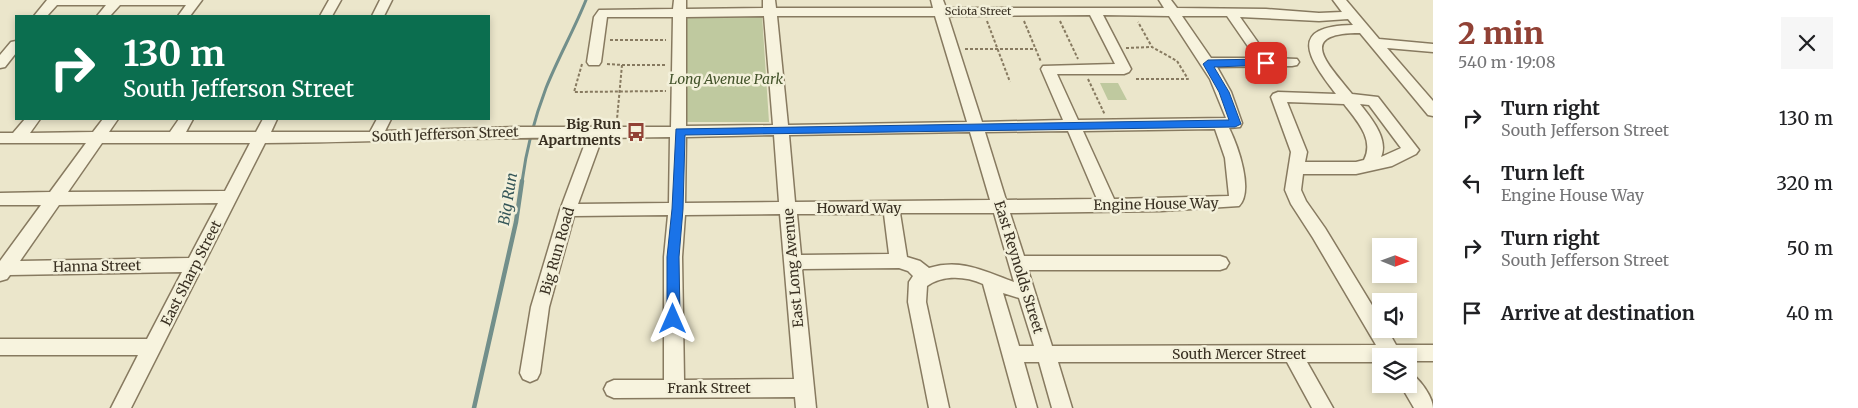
<!DOCTYPE html>
<html lang="en">
<head>
<meta charset="utf-8">
<style>
	:root { --surface:#fff; --page:#f6f6f6; --text:#202124; --muted:#757577; --accent:#914135 }
	body { margin:0; font-family:Merriweather,serif; background:var(--page); color:var(--text); height:100vh; display:flex; flex-direction:column; font-size:19px; white-space:nowrap }
	* { box-sizing:border-box; margin:0 }
	p { font-size:16px; color:var(--muted) }
	.icon { flex:none; width:28px; height:28px; fill:none; stroke:currentColor; stroke-width:2; stroke-linecap:round; stroke-linejoin:round }
	.map { position:relative; flex:1; overflow:hidden }
	.sheet { display:flex; flex-direction:column; background:var(--surface); width:425px }
	.sheet>* { flex:none }
	.guide { position:absolute; left:15px; top:15px; width:475px; height:105px; border-radius:0px; box-shadow:0 2px 8px #0003; background:#0b6e4f; color:#fff; overflow:hidden }
	.needle { width:32px; rotate:91deg }
	.tools { position:absolute; left:1372px; top:238px; display:grid; gap:10px }
	.tools a { display:grid; place-items:center; width:45px; height:45px; border-radius:0px; background:var(--surface); box-shadow:0 2px 8px #0003; font-size:25px }
	.pin { position:absolute; display:grid; place-items:center; width:42px; height:42px; color:#fff; margin:-21px; border-radius:10px; box-shadow:0 2px 8px #0006 }
	.me { position:absolute; width:55px; margin:-28px; rotate:0deg; stroke-linejoin:round; filter:drop-shadow(0 0 4px #0008) }
	.turn { display:flex; align-items:center; gap:18px; height:105px; padding:0 25px; font-size:22px }
	.turn .icon { width:65px; height:65px; stroke-width:2.5 }
	.turn b { display:block; font-size:35px; line-height:42px }
	.round { display:grid; place-items:center; flex:none; width:52px; height:52px; border-radius:0px; background:var(--page) }
	.summary { display:flex; align-items:center; justify-content:space-between; height:85px; padding:0 25px }
	h1 { font-size:30px; font-weight:800; line-height:38px; color:var(--accent) }
	ul { padding:0; list-style:none }
	li { display:flex; align-items:center; gap:15px; height:65px; padding:0 25px }
	li div { flex:1 }
	li b { display:block; font-size:19px }
	li em { font-style:normal }
	main { display:flex; flex:1; min-height:0 }
	.map>svg:first-child { display:block }
</style>
</head>
<body>
<main>
<div class="map">
<svg width="1433" height="408" viewBox="0 0 1433 408">
	<rect width="100%" height="100%" fill="#ebe6cb"/>
	<path fill="#bfc99f" d="M 762,15 L 769,122 L 683,122 L 687,16 Z
		M 1100,83 L 1118,83 L 1127,100 L 1108,100 Z"/>
	<g fill="none" stroke-linecap="round" stroke-linejoin="round">
		<path stroke="#728f8b" stroke-width="3" d="M 522,182 C 526,151 535,117 546,88 C 558,58 574,30 586,0"/>
		<path stroke="#728f8b" stroke-width="4.5" d="M 474,408 L 516,222 L 522,181"/>
		<g stroke="#877a60" stroke-width="3">
			<path id="minor" d="M 47,0 L 202,0 L 190,16 L 178,16 L 186,5 L 120,5 L 110,16 L 97,16 L 106,5 L 57,5 L 47,16 L 34,16 Z
				M 329,0 L 341,0 L 332,16 L 320,16 Z
				M 380,0 L 392,0 L 384,16 L 372,16 Z
				M 674,0 L 686,0 L 686,9 L 763,8 L 763,0 L 775,0 L 776,8 L 933,8 L 931,0 L 943,0 L 946,8 L 1164,8 L 1159,0 L 1171,0 L 1177,8 L 1266,9 L 1319,13 L 1342,12 L 1333,0 L 1346,0 L 1379,39 L 1433,44 L 1433,52 L 1387,48 L 1433,101 L 1433,116 L 1428,115 L 1360,33 C 1295,33 1328,64 1352,94 L 1378,97 L 1419,150 L 1416,154 L 1392,166 L 1356,174 L 1303,174 L 1301,190 L 1306,201 L 1325,228 L 1381,320 L 1381,329 L 1387,329 L 1396,345 L 1433,345 L 1433,361 L 1409,361 L 1409,356 L 1381,356 L 1381,362 L 1307,362 L 1333,408 L 1312,408 L 1287,362 L 1058,362 L 1072,408 L 1052,408 L 1039,362 L 1024,362 L 1037,408 L 1017,408 L 983,284 C 965,276 943,275 927,286 L 926,302 L 949,408 L 929,408 L 908,302 L 909,282 L 913,276 L 908,271 L 899,268 L 802,269 L 816,408 L 796,408 L 795,397 L 614,398 L 607,395 L 604,389 L 607,383 L 614,380 L 664,380 L 664,257 L 668,215 L 574,216 L 549,307 L 540,373 L 537,379 L 530,382 L 523,379 L 520,373 L 531,307 L 560,210 L 587,138 C 480,137 373,142 265,143 L 131,408 L 111,408 L 138,355 L 0,355 L 0,339 L 147,339 L 182,272 L 10,275 L 7,279 L 0,281 L 0,261 L 41,205 L 0,205 L 0,193 L 50,192 L 86,143 L 0,143 L 0,133 L 13,133 L 25,119 L 40,119 L 30,133 L 93,132 L 103,119 L 118,119 L 109,132 L 170,132 L 179,119 L 193,119 L 186,132 L 256,132 L 263,119 L 277,119 L 271,132 L 370,132 L 377,119 L 391,119 L 385,131 L 517,127 L 671,127 L 673,17 L 607,17 L 601,62 L 599,65 L 589,65 L 587,62 L 594,17 L 599,10 L 673,9 ZM 1090,15 L 1115,64 L 1043,66 L 1041,69 L 1063,120 L 982,122 L 948,16 ZM 1103,15 L 1169,16 L 1210,79 L 1226,118 L 1078,120 L 1057,74 L 1124,74 L 1129,72 L 1131,69 ZM 764,16 L 773,125 L 686,126 L 686,17 ZM 777,16 L 935,16 L 967,122 L 788,125 ZM 1182,16 L 1227,16 L 1256,58 L 1211,58 ZM 1240,17 L 1319,21 L 1348,19 L 1353,25 C 1287,26 1308,58 1336,94 L 1278,92 L 1273,94 L 1271,97 L 1291,152 L 1285,190 L 1291,204 L 1313,238 L 1376,345 L 1052,346 L 1028,270 L 1220,270 L 1226,268 L 1229,263 L 1226,258 L 1220,256 L 1024,256 L 1010,213 L 1161,211 L 1239,206 C 1254,191 1238,146 1229,128 L 1240,127 L 1242,123 L 1231,92 L 1217,67 L 1292,66 L 1297,65 L 1299,62 L 1297,59 L 1269,58 ZM 1287,102 L 1344,104 C 1356,120 1375,139 1364,160 L 1356,162 L 1305,162 L 1307,152 ZM 1360,104 L 1369,105 L 1401,148 L 1381,157 C 1389,139 1371,118 1360,104 ZM 1215,129 L 1225,158 L 1229,196 L 1114,199 L 1083,131 ZM 1068,131 L 1097,199 L 1006,200 L 985,132 ZM 970,132 L 990,200 L 795,202 L 789,135 ZM 774,135 L 779,202 L 685,203 L 686,137 ZM 670,137 L 669,203 L 578,204 L 602,138 ZM 102,143 L 250,143 L 225,191 L 68,192 ZM 218,203 L 189,258 L 20,261 L 59,205 ZM 900,213 L 994,213 L 1014,282 C 985,272 962,258 929,268 L 920,261 L 907,257 ZM 780,214 L 794,379 L 684,380 L 682,257 L 685,215 ZM 797,214 L 884,214 L 889,254 L 801,255 ZM 1003,293 L 1019,298 L 1034,346 L 1019,346 Z
				M 16,41 L 16,53 L 5,67 L 0,68 L 0,55 L 11,42 Z
				M 1409,373 C 1419,377 1433,397 1433,408 L 1414,408 L 1400,384 L 1409,384 Z"/>
		</g>
		<path stroke="#877a60" stroke-width="2" stroke-dasharray="3 2" stroke-linecap="butt" d="M 987,21 L 1010,82
			M 1024,21 L 1041,62
			M 1060,21 L 1078,59
			M 610,40 L 666,40
			M 1126,48 L 1152,47
			M 965,49 L 1036,49
			M 582,64 L 574,92 L 666,91
			M 607,64 L 622,65 L 617,119
			M 622,65 L 666,65
			M 1088,79 L 1105,115
			M 1136,79 L 1188,79 L 1177,61 L 1152,47 L 1138,22"/>
		<use href="#minor" fill="#f7f3de" fill-rule="evenodd"/>
	</g>
	<path fill="#1a73e8" stroke="#114b97" d="M 1266,59 L 1269,60 L 1269,65 L 1214,67 L 1229,92 L 1241,124 L 1235,127 L 685,135 L 683,209 L 679,257 L 680,319 L 678,323 L 673,325 L 669,323 L 667,319 L 667,257 L 672,209 L 676,129 L 1229,120 L 1219,92 L 1203,64 L 1208,60 Z"/>
	<defs>
		<g id="bus-bare" transform="scale(1.5)"><path d="M-5-6H5V4H4V6H2V4H-2V6H-4V4H-5ZM-3.5-4V0h7V-4ZM-3.5 1.2v1.5H-2V1.2ZM2 1.2v1.5H3.5V1.2Z" fill="#914135" stroke="#f3f0da" stroke-width="2.5" paint-order="stroke"/></g>
	</defs>
	<g fill-rule="evenodd">
		<use href="#bus-bare" x="636" y="132"/>
	</g>
	<g text-anchor="middle" stroke-width="5" stroke-linejoin="round" paint-order="stroke">
		<g font-size="11" fill="#393022" stroke="#f3f0da">
			<text x="978" y="15">Sciota Street</text>
		</g>
		<g font-size="14" font-style="italic" fill="#44542b" stroke="#f3f0da">
			<text x="726" y="84">Long Avenue Park</text>
		</g>
		<g font-size="14" font-weight="bold" fill="#393022" stroke="#f3f0da" text-anchor="end">
			<text x="621" y="129">Big Run<tspan x="621" dy="16">Apartments</tspan></text>
		</g>
		<g font-size="14" fill="#393022" stroke="#f3f0da">
			<text transform="translate(445 134) rotate(-2)" y="5">South Jefferson Street</text>
			<text transform="translate(1156 204) rotate(-1)" y="5">Engine House Way</text>
			<text x="859" y="213">Howard Way</text>
			<text transform="translate(557 251) rotate(-74)" y="5">Big Run Road</text>
			<text transform="translate(97 266) rotate(-1)" y="5">Hanna Street</text>
			<text transform="translate(1019 267) rotate(73)" y="5">East Reynolds Street</text>
			<text transform="translate(793 268) rotate(-95)" y="5">East Long Avenue</text>
			<text transform="translate(191 273) rotate(-63)" y="5">East Sharp Street</text>
			<text x="1239" y="359">South Mercer Street</text>
			<text x="709" y="393">Frank Street</text>
		</g>
		<g font-size="15" font-style="italic" fill="#335557" stroke="#f3f0da">
			<text transform="translate(508 199) rotate(-81)" y="5">Big Run</text>
		</g>
	</g>
</svg>
<div class="tools">
<a><svg class="needle" viewBox="-14 -14 28 28"><path d="M0-13l5 13h-10z" fill="#e53935"/><path d="M0 13l5-13h-10z" fill="#757577"/></svg></a>
<a><svg class="icon" aria-label="sound" viewBox="0 0 24 24"><path d="M4 9h4l5-4v14l-5-4H4zM17 9q2 3 0 6"/></svg></a>
<a><svg class="icon" aria-label="layers" viewBox="0 0 24 24"><path d="M12 4l9 5-9 5-9-5zM3 14l9 5 9-5"/></svg></a>
</div>
<div class="pin" style="left:1266px;top:63px;background:#d93025"><svg class="icon" aria-label="arrive" viewBox="0 0 24 24"><path d="M6 21V4h12l-3 4 3 4H6"/></svg></div>
<svg class="me" style="left:673px;top:319px" viewBox="-20 -20 40 40"><path d="M0-17L14 15 0 8-14 15z" fill="#1a73e8" stroke="#fff" stroke-width="4"/></svg>
<div class="guide">
<div class="turn"><svg class="icon" aria-label="right" viewBox="0 0 24 24"><path d="M7 20v-9h11M14 6l5 5-5 5"/></svg><div><b>130 m</b>South Jefferson Street</div></div>
</div>
</div>
<section class="sheet">
<div class="summary"><div><h1>2 min</h1><p>540 m · 19:08</p></div><a class="round"><svg class="icon" aria-label="close" viewBox="0 0 24 24"><path d="M6 6l12 12M18 6L6 18"/></svg></a></div>
<ul>
<li><svg class="icon" aria-label="right" viewBox="0 0 24 24"><path d="M7 20v-9h11M14 6l5 5-5 5"/></svg><div><b>Turn right</b><p>South Jefferson Street</p></div><em>130 m</em></li>
<li><svg class="icon" aria-label="left" viewBox="0 0 24 24"><path d="M17 20v-9H6M10 6l-5 5 5 5"/></svg><div><b>Turn left</b><p>Engine House Way</p></div><em>320 m</em></li>
<li><svg class="icon" aria-label="right" viewBox="0 0 24 24"><path d="M7 20v-9h11M14 6l5 5-5 5"/></svg><div><b>Turn right</b><p>South Jefferson Street</p></div><em>50 m</em></li>
<li><svg class="icon" aria-label="arrive" viewBox="0 0 24 24"><path d="M6 21V4h12l-3 4 3 4H6"/></svg><div><b>Arrive at destination</b></div><em>40 m</em></li>
</ul>
</section>
</main>
</body>
</html>
